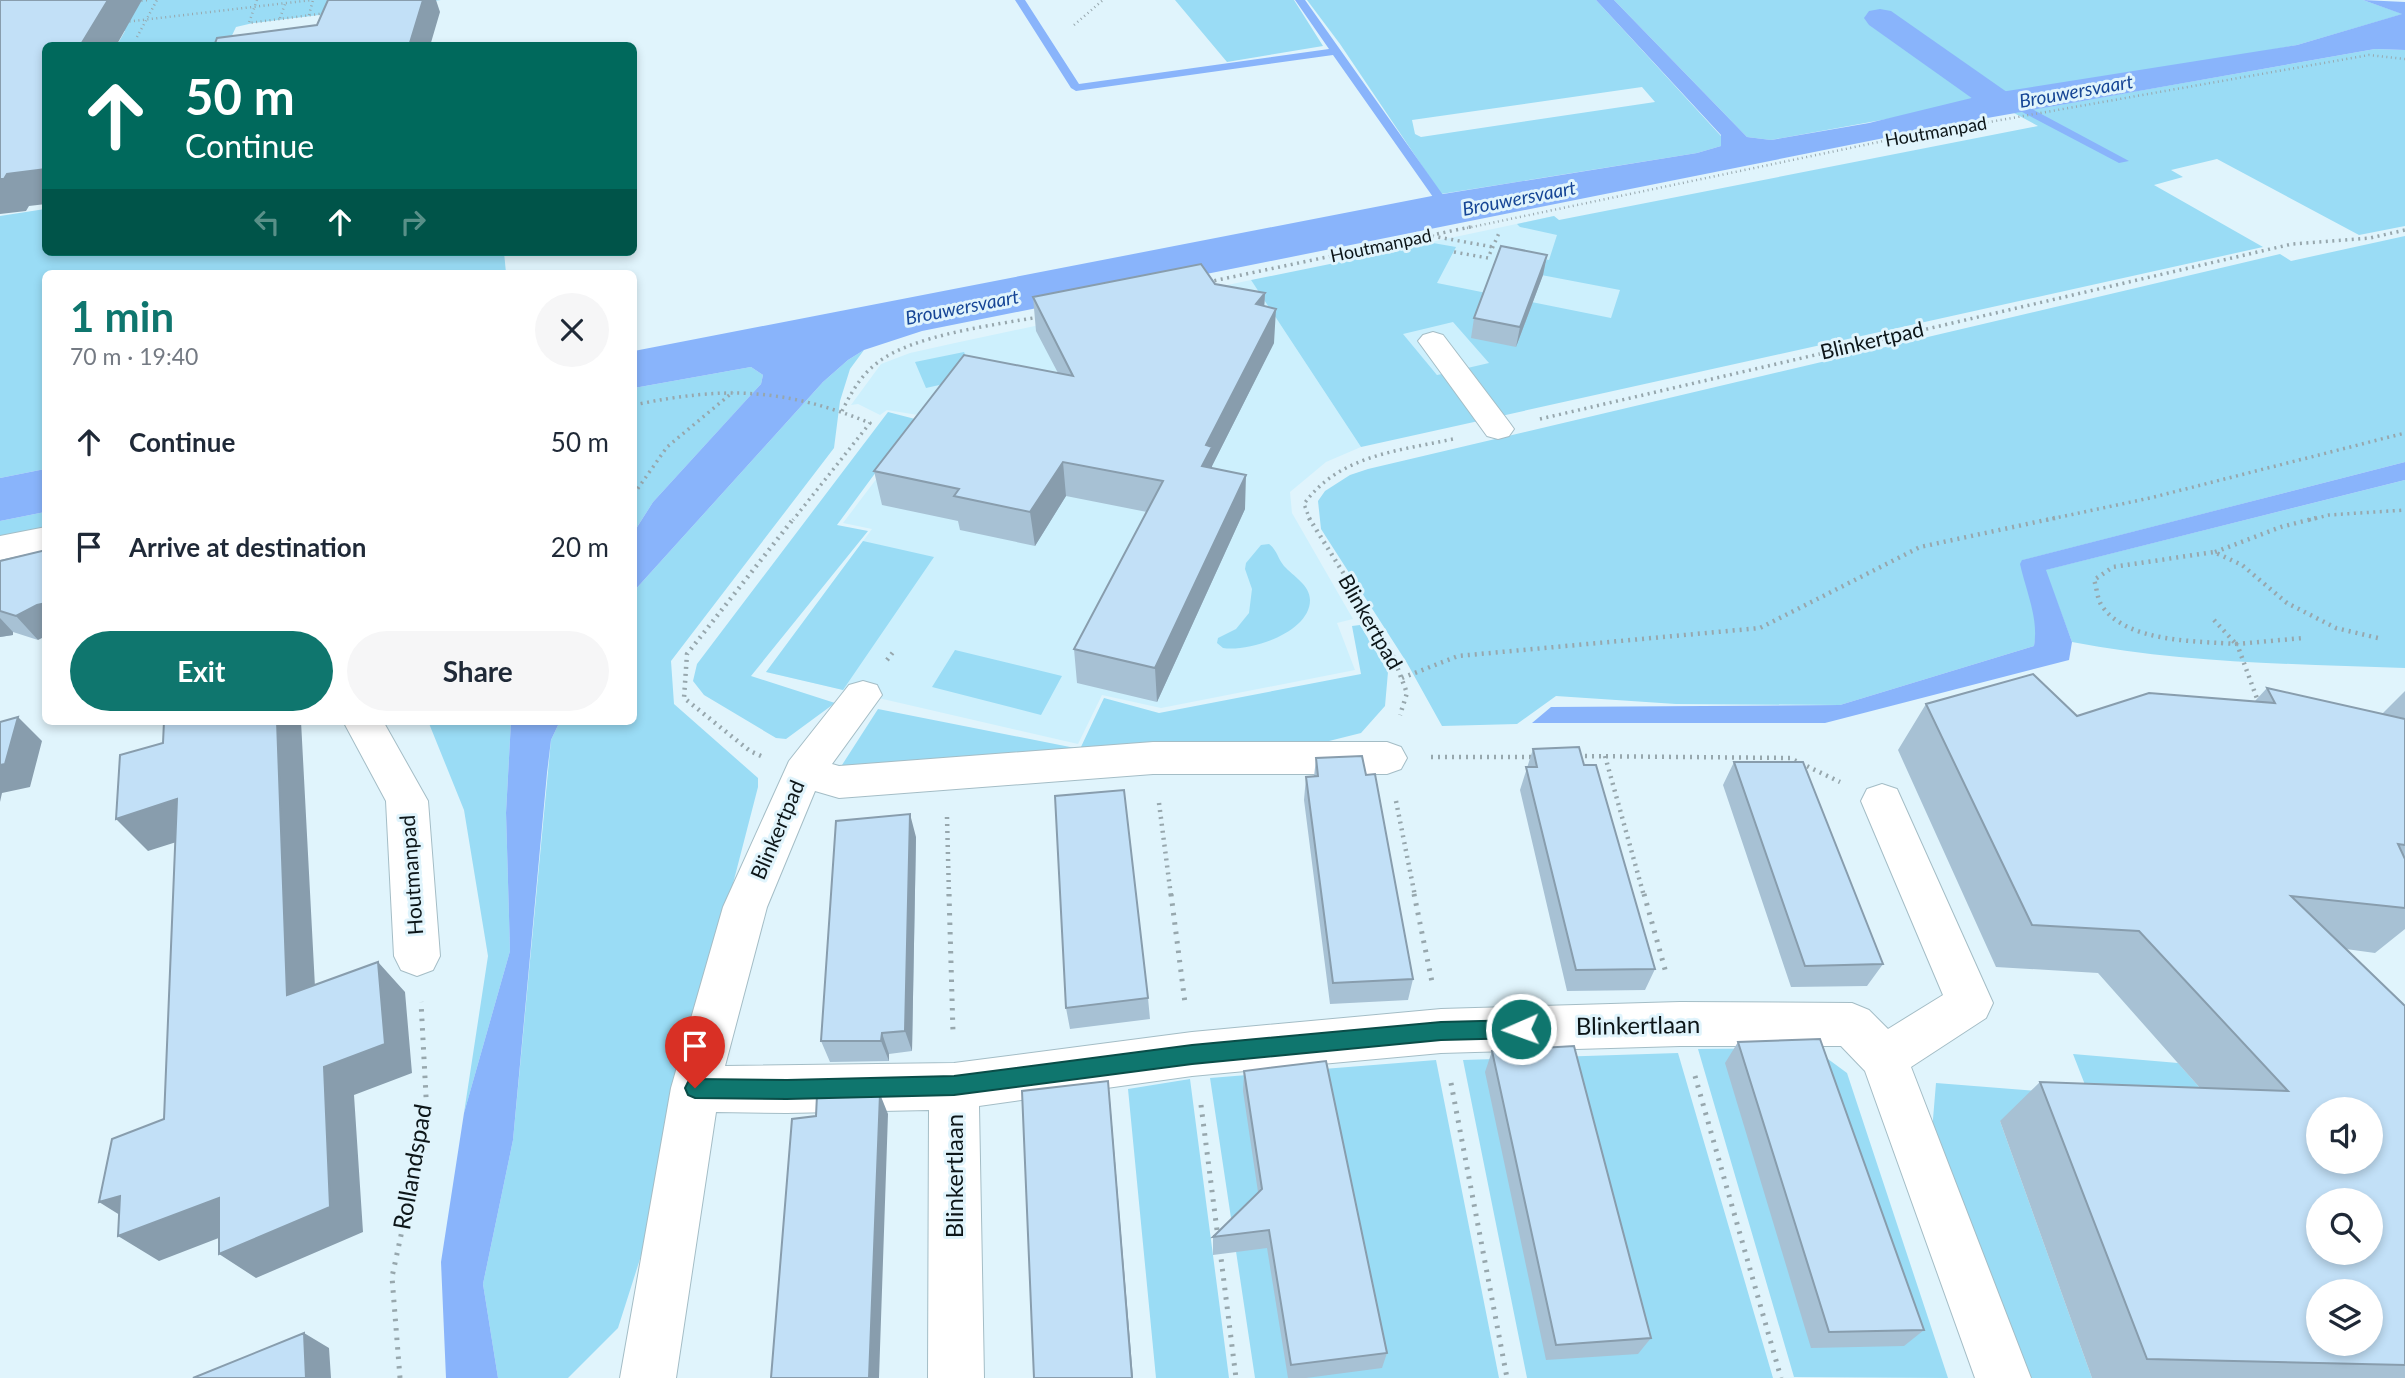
<!DOCTYPE html>
<html lang="en">
<head>
<meta charset="utf-8">
<style>
	:root { --surface:#fff; --page:#f6f6f7; --text:#1f2937; --muted:#747a83; --accent:#0f766e }
	body { margin:0; font-family:Lato,sans-serif; background:var(--page); color:var(--text); height:100vh; display:flex; flex-direction:column; font-size:26px; white-space:nowrap }
	* { box-sizing:border-box; margin:0 }
	p { font-size:23px; color:var(--muted) }
	.icon { flex:none; width:38px; height:38px; fill:none; stroke:currentColor; stroke-width:2; stroke-linecap:round; stroke-linejoin:round }
	.map { position:relative; flex:1; overflow:hidden }
	.drawer { position:absolute; left:42px; top:270px; width:595px; height:455px; display:flex; flex-direction:column; background:var(--surface); border-radius:10px; box-shadow:0 4px 10px #0003 }
	.drawer>* { flex:none }
	.top-card { position:absolute; left:42px; top:42px; width:595px; height:214px; border-radius:10px; box-shadow:0 4px 10px #0003; background:#00695c; color:#fff; overflow:hidden }
	.controls { position:absolute; left:2306px; top:1097px; display:grid; gap:14px }
	.controls a { display:grid; place-items:center; width:77px; height:77px; border-radius:50%; background:var(--surface); box-shadow:0 4px 10px #0003; font-size:35px }
	.pin { position:absolute; display:grid; place-items:center; width:60px; height:60px; color:#fff; margin:-72px -30px; border-radius:50% 50% 50% 0; rotate:-45deg; box-shadow:0 0 7px #0007 }
	.pin .icon { rotate:45deg }
	.me { position:absolute; width:77px; margin:-38px; rotate:268deg; stroke-linejoin:round; filter:drop-shadow(0 0 5px #0008) }
	.turn { display:flex; align-items:center; gap:24px; height:147px; padding:0 28px; font-size:32px }
	.turn .icon { width:91px; height:91px; stroke-width:2.5 }
	.turn b { display:block; font-size:49px; line-height:60px }
	.lanes { display:flex; align-items:center; height:66px; padding:0 28px; background:#0003; justify-content:center; gap:35px; direction:ltr }
	.lanes .off { opacity:.35 }
	.round { display:grid; place-items:center; flex:none; width:74px; height:74px; border-radius:37px; background:var(--page) }
	.head { display:flex; align-items:center; justify-content:space-between; height:119px; padding:0 28px }
	h1 { font-size:42px; font-weight:700; line-height:52px; color:var(--accent) }
	.button { display:flex; gap:14px; margin-top:auto; padding:14px 28px }
	.button a { flex:1; height:80px; border-radius:42px; background:var(--accent); color:#fff; font-size:28px; font-weight:700; line-height:80px; text-align:center }
	.button a+a { background:var(--page); color:var(--text) }
	ul { padding:0; list-style:none }
	li { display:flex; align-items:center; gap:21px; height:105px; padding:0 28px }
	li div { flex:1 }
	li b { display:block; font-size:26px }
	li em { font-style:normal }
	.map>svg:first-child { display:block }
</style>
</head>
<body>
<div class="map">
<svg width="2405" height="1378" viewBox="0 0 2405 1378">
	<rect width="100%" height="100%" fill="#e0f4fc"/>
	<path fill="#cdf0fd" d="M 1554,216 L 1668,325 L 1437,375 L 1341,261 Z
		M 1251,280 L 1361,447 L 1326,462 L 1290,492 L 1292,513 L 1353,619 L 1337,623 L 1355,670 L 1161,708 L 1102,695 L 1078,744 L 766,672 L 872,529 L 843,523 L 924,416 L 887,410 L 880,415 L 858,404 L 851,405 L 881,364 L 910,353 L 955,343 Z"/>
	<path fill="#9adcf5" fill-rule="evenodd" d="M 0,0 L 441,0 L 253,23 L 236,27 L 227,46 L 117,45 L 125,31 L 91,35 Z
		M 1175,0 L 1294,0 L 1323,46 L 1227,62 Z
		M 1307,0 L 1596,0 L 1721,136 L 1721,146 L 1697,153 L 1441,194 L 1340,44 ZM 1642,87 L 1655,102 L 1421,137 L 1415,134 L 1412,120 Z
		M 1614,0 L 2363,0 L 2403,14 L 2297,45 L 1771,140 L 1747,137 Z
		M 2375,49 L 2405,50 L 2405,226 L 2359,235 L 2217,159 L 2171,170 L 2183,177 L 2154,185 L 2263,247 L 1361,447 L 1251,280 L 1433,243 L 1456,247 L 1437,283 L 1611,318 L 1620,290 L 1536,274 L 1543,259 L 1549,260 L 1557,235 L 1520,227 L 1517,224 L 1554,216 L 1559,220 L 2038,126 L 2014,113 ZM 1453,322 L 1489,363 L 1437,375 L 1403,334 Z
		M 45,209 L 46,252 L 504,252 L 506,273 L 46,273 L 45,469 L 0,478 L 0,216 Z
		M 2405,236 L 2405,462 L 2023,560 L 2037,627 L 2034,646 L 1840,705 L 1676,704 L 1556,696 L 1517,724 L 1442,726 L 1407,663 L 1321,529 L 1318,501 L 1325,491 L 1350,475 L 1368,469 L 2280,254 L 2291,261 Z
		M 864,350 L 850,369 L 840,401 L 834,448 L 671,661 L 674,704 L 758,778 L 758,787 L 698,1019 L 647,1237 L 618,1328 L 568,1378 L 498,1378 L 483,1284 L 513,1140 L 551,740 L 560,721 L 634,721 L 634,591 L 823,382 L 848,360 Z
		M 964,352 L 975,377 L 926,388 L 915,362 Z
		M 751,367 L 763,375 L 761,384 L 653,502 L 634,532 L 634,388 Z
		M 888,412 L 915,419 L 837,525 L 868,531 L 751,676 L 835,703 L 786,739 L 776,738 L 704,695 L 693,681 L 697,664 Z
		M 2405,480 L 2405,668 C 2293,664 2181,663 2072,642 L 2045,570 Z
		M 45,512 L 45,542 L 0,551 L 0,521 Z
		M 863,541 L 934,557 L 843,690 L 766,672 Z
		M 1269,544 C 1277,550 1278,559 1284,566 C 1293,576 1310,585 1310,600 C 1310,633 1249,652 1223,648 L 1217,643 L 1218,638 L 1236,629 L 1249,613 L 1252,589 L 1245,569 L 1246,563 L 1261,545 Z
		M 1360,625 L 1388,672 L 1385,706 L 1361,733 L 1329,741 L 1148,748 L 852,770 L 842,765 L 878,709 L 1080,749 L 1104,698 L 1159,713 L 1361,674 L 1352,626 Z
		M 955,650 L 1062,676 L 1041,715 L 932,687 Z
		M 428,721 L 511,721 L 506,813 L 510,951 L 464,1113 L 488,956 L 464,810 Z
		M 1813,1048 L 1847,1073 L 1948,1378 L 1794,1377 L 1698,1049 Z
		M 1678,1053 L 1773,1378 L 1527,1378 L 1463,1060 Z
		M 2073,1054 L 2178,1063 L 2236,1129 L 2000,1121 L 2092,1378 L 2025,1378 L 1932,1131 L 1936,1083 L 2089,1095 Z
		M 1436,1060 L 1499,1378 L 1255,1378 L 1210,1078 Z
		M 1190,1079 L 1229,1378 L 1156,1378 L 1128,1089 Z"/>
	<path fill="#89b4fb" d="M 1596,0 L 1614,0 L 1747,137 L 1771,140 L 1869,123 L 1988,94 L 2297,45 L 2402,14 L 2363,0 L 2405,2 L 2405,50 L 2375,49 L 1959,123 L 922,331 L 864,350 L 848,360 L 823,382 L 634,591 L 634,532 L 653,502 L 749,397 L 761,384 L 763,375 L 751,367 L 634,388 L 634,351 L 1437,195 L 1697,153 L 1721,146 L 1721,135 Z
		M 2405,462 L 2405,480 L 2046,570 L 2072,642 L 2069,660 L 1825,723 L 1532,723 L 1551,707 L 1840,705 L 2034,646 C 2039,619 2026,591 2020,564 L 2022,560 Z
		M 45,469 L 45,512 L 0,521 L 0,478 Z
		M 511,721 L 560,721 L 551,740 L 547,773 L 513,1140 L 483,1284 L 498,1378 L 446,1378 L 441,1262 L 464,1113 L 510,951 L 506,813 Z"/>
	<g fill="none" stroke-linecap="round" stroke-linejoin="round">
		<path fill="#89b4fb" fill-rule="evenodd" d="M 1015,0 L 1025,0 L 1079,84 L 1329,49 L 1295,0 L 1305,0 L 1443,195 L 1433,197 L 1333,55 L 1076,91 L 1071,88 Z
			M 2007,100 L 2015,100 L 2129,161 L 2119,163 L 2007,104 Z"/>
		<path fill="#89b4fb" fill-rule="evenodd" d="M 1880,9 L 1891,11 L 2014,97 L 2019,104 L 2014,111 L 2002,114 L 1990,111 L 1869,25 L 1864,18 L 1869,11 Z"/>
		<g stroke="#a4bdc6" stroke-width="2">
			<path id="minor" d="M 1433,332 L 1443,335 L 1509,422 L 1514,429 L 1509,436 L 1498,439 L 1487,436 L 1418,341 L 1423,335 Z
				M 46,527 L 46,550 L 0,560 L 0,536 Z
				M 863,681 L 877,685 L 882,695 L 832,764 L 839,766 L 1153,742 L 1387,742 L 1401,747 L 1407,758 L 1401,769 L 1387,774 L 1153,774 L 839,798 L 815,791 L 767,907 L 725,1066 L 954,1063 L 1192,1032 L 1441,1009 L 1680,1002 L 1852,1003 L 1869,1010 L 1888,1029 L 1943,995 L 1861,801 L 1867,789 L 1882,784 L 1897,789 L 1993,1003 L 1986,1018 L 1911,1067 L 2031,1378 L 1975,1378 L 1865,1071 L 1841,1046 L 1680,1046 L 1441,1053 L 1192,1076 L 979,1106 L 984,1378 L 928,1378 L 929,1110 L 787,1113 L 716,1112 L 676,1378 L 620,1378 L 671,1088 L 723,907 L 789,761 L 849,685 Z
				M 343,721 L 383,721 L 428,801 L 440,956 L 433,970 L 417,976 L 401,970 L 394,956 L 386,801 Z"/>
		</g>
		<path stroke="#97a7ad" stroke-width="2.5" stroke-dasharray="1 3.5" stroke-linecap="butt" d="M 257,0 L 249,23 L 327,13
			M 137,1 L 150,0
			M 309,15 L 313,0
			M 280,18 L 286,1
			M 125,22 L 312,0
			M 1074,25 L 1103,0
			M 137,37 L 157,0
			M 1467,228 L 1893,139 L 2369,55 L 2405,59"/>
		<path stroke="#97a7ad" stroke-width="3.5" stroke-dasharray="2 4.5" stroke-linecap="butt" d="M 1432,236 L 1493,247
			M 1454,252 L 1488,258 L 1499,233
			M 1208,282 L 1475,226
			M 634,405 C 724,386 784,388 870,423 L 793,520
			M 842,411 C 851,393 861,375 877,363 C 912,335 994,325 1039,317
			M 1540,419 L 2292,244 L 2370,238 L 2405,230
			M 634,494 L 667,447 L 733,392
			M 1310,520 L 1304,504 C 1339,455 1398,451 1453,439
			M 2046,520 L 2150,498 L 2405,433
			M 2309,520 L 2329,515 L 2405,510"/>
		<path stroke="#97a7ad" stroke-width="4.5" stroke-dasharray="2 5" stroke-linecap="butt" d="M 1309,518 L 1390,648 L 1407,693 L 1400,715
			M 2215,552 L 2281,527 L 2316,518
			M 2214,620 L 2236,644
			M 2237,644 C 2198,641 2127,643 2102,606 C 2097,599 2097,588 2094,580 L 2113,567 L 2214,552 L 2242,565 L 2287,603 L 2336,628 L 2378,638
			M 887,660 L 894,651
			M 1402,678 L 1458,656 L 1760,628 L 1920,547 L 2055,518
			M 2259,704 L 2237,644 L 2303,638
			M 761,756 L 750,751 L 684,698 L 687,654 L 794,518
			M 1578,756 L 1790,758 L 1840,782
			M 1605,756 L 1644,896
			M 1431,757 L 1534,757
			M 1396,801 L 1415,896
			M 1159,803 L 1171,896
			M 947,817 L 949,896"/>
		<path stroke="#97a7ad" stroke-width="5" stroke-dasharray="2.5 7" stroke-linecap="butt" d="M 949,894 L 953,1032
			M 1171,894 L 1185,1003
			M 1414,894 L 1432,982
			M 1644,894 L 1666,973
			M 1695,1076 L 1781,1378
			M 1451,1083 L 1507,1378
			M 1201,1105 L 1218,1238
			M 1220,1250 L 1236,1378
			M 400,1378 L 392,1277 L 427,1115 L 421,1002"/>
		<use href="#minor" fill="#fff" fill-rule="evenodd"/>
	</g>
	<path fill="#a7c1d4" d="M 1547,255 L 1543,275 L 1516,347 L 1471,338 L 1474,318 Z
		M 1215,284 L 1265,293 L 1264,306 L 1274,343 L 1212,466 L 1212,468 L 1245,509 L 1157,702 L 1077,683 L 1074,649 L 1147,512 L 1066,496 L 1035,546 L 960,530 L 958,521 L 882,505 L 874,471 L 1058,373 L 1036,331 L 1033,297 Z
		M 0,561 L 38,640 L 13,632 L 13,635 L 0,637 Z
		M 2267,688 L 2382,714 L 2405,691 L 2405,929 L 2375,953 L 2346,949 L 2405,1006 L 2405,1378 L 2092,1378 L 2000,1121 L 2040,1082 L 2200,1088 L 2098,973 L 1996,967 L 1898,750 L 1926,704 L 2077,716 L 2255,701 Z
		M 1533,749 L 1584,765 L 1655,969 L 1645,990 L 1567,991 L 1520,790 Z
		M 1316,758 L 1366,775 L 1413,979 L 1408,1000 L 1330,1004 L 1304,800 L 1306,777 L 1314,777 Z
		M 1734,762 L 1883,964 L 1867,986 L 1791,987 L 1723,785 Z
		M 916,837 L 912,1051 L 889,1054 L 889,1061 L 830,1062 L 821,1041 Z
		M 1148,998 L 1150,1019 L 1070,1029 L 1066,1008 Z
		M 1738,1042 L 1924,1330 L 1904,1346 L 1811,1348 L 1725,1063 Z
		M 1492,1051 L 1651,1338 L 1638,1354 L 1546,1360 L 1485,1072 Z
		M 1244,1071 L 1387,1353 L 1382,1368 L 1306,1378 L 1288,1378 L 1267,1248 L 1213,1255 L 1213,1237 L 1258,1192 L 1243,1091 Z"/>
	<path fill="#889dad" d="M 108,0 L 142,0 L 116,46 L 80,46 Z
		M 423,0 L 436,0 L 440,12 L 430,46 L 409,46 Z
		M 46,169 L 46,204 L 29,206 L 26,211 L 0,214 L 0,179 L 7,174 Z
		M 1547,255 L 1543,275 L 1516,347 L 1520,327 Z
		M 1265,293 L 1263,326 L 1256,304 Z
		M 1276,309 L 1274,343 L 1212,466 L 1212,481 L 1202,466 L 1206,445 Z
		M 1063,462 L 1066,496 L 1035,546 L 1030,512 Z
		M 1246,475 L 1245,509 L 1157,702 L 1155,668 Z
		M 46,603 L 46,636 L 38,640 L 16,616 L 37,605 Z
		M 0,618 L 13,632 L 13,635 L 0,637 Z
		M 18,717 L 42,741 L 30,787 L 2,793 L 0,802 L 0,765 Z
		M 277,721 L 301,721 L 317,1025 L 287,995 Z
		M 177,799 L 208,832 L 148,851 L 116,819 Z
		M 910,814 L 916,837 L 912,1051 L 905,1031 Z
		M 378,962 L 405,992 L 412,1073 L 354,1095 L 363,1232 L 256,1278 L 219,1254 L 324,1067 Z
		M 882,1033 L 889,1054 L 889,1061 L 881,1041 Z
		M 1108,1081 L 1110,1101 L 1133,1378 L 1132,1378 Z
		M 880,1094 L 888,1114 L 879,1378 L 869,1378 Z
		M 120,1196 L 219,1198 L 255,1224 L 159,1261 L 118,1236 L 139,1227 L 99,1202 Z
		M 304,1333 L 329,1348 L 331,1378 L 306,1378 Z"/>
	<path fill="#c2e0f7" stroke="#889dad" stroke-width="2" fill-rule="evenodd" d="M 0,0 L 108,0 L 80,46 L 46,46 L 46,169 L 7,174 L 4,179 L 0,179 Z
		M 328,0 L 423,0 L 409,46 L 214,46 L 217,38 L 317,25 Z
		M 1501,246 L 1547,255 L 1520,327 L 1474,318 Z
		M 1201,264 L 1215,284 L 1265,293 L 1256,304 L 1276,309 L 1206,445 L 1212,447 L 1202,466 L 1246,475 L 1155,668 L 1074,649 L 1163,481 L 1063,462 L 1030,512 L 954,496 L 959,489 L 874,471 L 964,355 L 1073,376 L 1033,297 Z
		M 46,550 L 46,603 L 37,605 L 16,616 L 0,611 L 0,561 Z
		M 2033,674 L 2077,716 L 2149,693 L 2275,703 L 2267,688 L 2405,719 L 2405,845 L 2398,844 L 2405,859 L 2405,908 L 2291,896 L 2405,1006 L 2405,1365 L 2147,1359 L 2040,1082 L 2288,1091 L 2139,931 L 2032,925 L 1926,704 ZM 2319,1110 L 2371,1110 L 2371,1162 L 2319,1162 ZM 2319,1200 L 2371,1200 L 2371,1253 L 2319,1253 ZM 2319,1292 L 2371,1292 L 2371,1344 L 2319,1344 Z
		M 18,717 L 5,764 L 0,765 L 0,722 Z
		M 164,721 L 277,721 L 287,995 L 378,962 L 385,1044 L 324,1067 L 330,1207 L 219,1254 L 219,1198 L 118,1236 L 120,1196 L 99,1202 L 112,1139 L 164,1119 L 177,799 L 116,819 L 120,755 L 163,743 Z
		M 1579,747 L 1584,765 L 1596,765 L 1655,969 L 1576,970 L 1526,767 L 1537,767 L 1533,749 Z
		M 1362,756 L 1366,775 L 1375,774 L 1413,979 L 1333,983 L 1306,777 L 1318,776 L 1316,758 Z
		M 1734,762 L 1803,762 L 1883,964 L 1805,966 Z
		M 1124,790 L 1148,998 L 1066,1008 L 1055,796 Z
		M 910,814 L 905,1031 L 882,1033 L 881,1041 L 821,1041 L 836,821 Z
		M 1820,1039 L 1924,1330 L 1829,1332 L 1738,1042 Z
		M 1574,1046 L 1651,1338 L 1556,1345 L 1492,1051 Z
		M 1326,1061 L 1387,1353 L 1291,1365 L 1269,1230 L 1213,1237 L 1262,1189 L 1244,1071 Z
		M 1108,1081 L 1132,1378 L 1034,1378 L 1022,1091 Z
		M 880,1094 L 869,1378 L 771,1378 L 792,1119 L 816,1116 L 817,1095 Z
		M 304,1333 L 306,1378 L 193,1378 Z"/>
	<path fill="#0f766e" stroke="#0a4d48" stroke-width="2" d="M 1521,1020 L 1528,1023 L 1531,1029 L 1528,1035 L 1521,1038 L 1441,1040 L 1192,1064 L 954,1095 L 787,1099 L 695,1098 L 688,1095 L 685,1088 L 688,1082 L 695,1079 L 787,1080 L 954,1076 L 1192,1045 L 1441,1022 Z"/>
	<g text-anchor="middle" stroke-width="6" stroke-linejoin="round" paint-order="stroke">
		<g font-size="18" fill="#0d1619" stroke="#e0f4fc">
			<text transform="translate(1936 132) rotate(-10)" y="6">Houtmanpad</text>
			<text transform="translate(1381 246) rotate(-12)" y="6">Houtmanpad</text>
		</g>
		<g font-size="19" font-style="italic" fill="#164696" stroke="#e0f4fc">
			<text transform="translate(2076 91) rotate(-10)" y="7">Brouwersvaart</text>
			<text transform="translate(1519 198) rotate(-11)" y="7">Brouwersvaart</text>
			<text transform="translate(962 307) rotate(-11)" y="7">Brouwersvaart</text>
		</g>
		<g font-size="21" fill="#0d1619" stroke="#e0f4fc">
			<text transform="translate(1872 341) rotate(-13)" y="7">Blinkertpad</text>
			<text transform="translate(1370 622) rotate(60)" y="7">Blinkertpad</text>
			<text transform="translate(778 830) rotate(-67)" y="7">Blinkertpad</text>
			<text transform="translate(412 875) rotate(-94)" y="7">Houtmanpad</text>
		</g>
		<g font-size="24" fill="#0d1619" stroke="#e0f4fc">
			<text transform="translate(1638 1026) rotate(-1)" y="8">Blinkertlaan</text>
			<text transform="translate(413 1167) rotate(-80)" y="8">Rollandspad</text>
			<text transform="translate(955 1176) rotate(-90)" y="8">Blinkertlaan</text>
		</g>
	</g>
</svg>
<div class="controls">
<a><svg class="icon" aria-label="sound" viewBox="0 0 24 24"><path d="M4 9h4l5-4v14l-5-4H4zM17 9q2 3 0 6"/></svg></a>
<a><svg class="icon" aria-label="search" viewBox="0 0 24 24"><circle cx="10" cy="10" r="6"/><path d="M15 15l6 6"/></svg></a>
<a><svg class="icon" aria-label="layers" viewBox="0 0 24 24"><path d="M12 4l9 5-9 5-9-5zM3 14l9 5 9-5"/></svg></a>
</div>
<div class="pin" style="left:695px;top:1088px;background:#d93025"><svg class="icon" aria-label="arrive" viewBox="0 0 24 24"><path d="M6 21V4h12l-3 4 3 4H6"/></svg></div>
<svg class="me" style="left:1521px;top:1029px" viewBox="-20 -20 40 40"><circle r="17" fill="#0f766e" stroke="#fff" stroke-width="3"/><path d="M0-11L8 9 0 5-8 9z" fill="#fff"/></svg>
<div class="top-card">
<div class="turn"><svg class="icon" aria-label="ahead" viewBox="0 0 24 24"><path d="M12 20V5M6 11l6-6 6 6"/></svg><div><b>50 m</b>Continue</div></div>
<div class="lanes"><svg class="icon off" aria-label="left" viewBox="0 0 24 24"><path d="M17 20v-9H6M10 6l-5 5 5 5"/></svg><svg class="icon" aria-label="ahead" viewBox="0 0 24 24"><path d="M12 20V5M6 11l6-6 6 6"/></svg><svg class="icon off" aria-label="right" viewBox="0 0 24 24"><path d="M7 20v-9h11M14 6l5 5-5 5"/></svg></div>
</div>
<section class="drawer">
<div class="head"><div><h1>1 min</h1><p>70 m · 19:40</p></div><a class="round"><svg class="icon" aria-label="close" viewBox="0 0 24 24"><path d="M6 6l12 12M18 6L6 18"/></svg></a></div>
<ul>
<li><svg class="icon" aria-label="ahead" viewBox="0 0 24 24"><path d="M12 20V5M6 11l6-6 6 6"/></svg><div><b>Continue</b></div><em>50 m</em></li>
<li><svg class="icon" aria-label="arrive" viewBox="0 0 24 24"><path d="M6 21V4h12l-3 4 3 4H6"/></svg><div><b>Arrive at destination</b></div><em>20 m</em></li>
</ul>
<div class="button"><a>Exit</a><a>Share</a></div>
</section>
</div>
</body>
</html>
